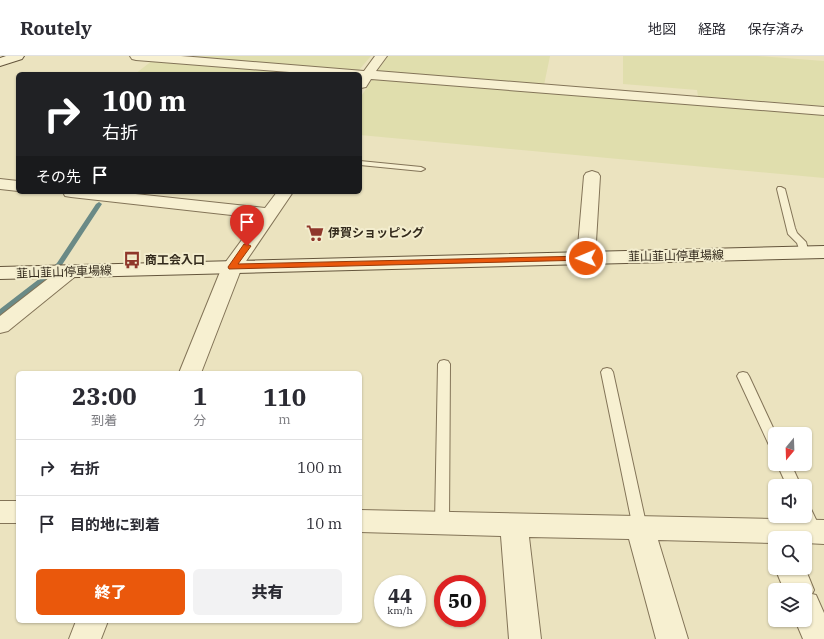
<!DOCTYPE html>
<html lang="ja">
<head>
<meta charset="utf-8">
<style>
	:root { --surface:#fff; --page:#f2f2f3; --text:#2b2b33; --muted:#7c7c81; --line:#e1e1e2; --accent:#ea580c }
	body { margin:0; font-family:"IBM Plex Serif","Noto Sans JP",serif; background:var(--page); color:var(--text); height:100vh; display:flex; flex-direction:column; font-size:15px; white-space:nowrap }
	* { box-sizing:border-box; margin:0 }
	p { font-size:13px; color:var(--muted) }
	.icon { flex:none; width:22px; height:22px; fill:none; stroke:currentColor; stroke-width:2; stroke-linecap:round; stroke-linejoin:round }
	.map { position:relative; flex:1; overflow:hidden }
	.sheet { position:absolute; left:16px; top:315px; width:346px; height:252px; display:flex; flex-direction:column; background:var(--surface); border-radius:6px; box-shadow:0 1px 3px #0004 }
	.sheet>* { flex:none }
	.hud { position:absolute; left:16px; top:16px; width:346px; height:122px; border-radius:6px; box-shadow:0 1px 3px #0004; background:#202124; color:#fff; overflow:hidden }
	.needle { width:26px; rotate:199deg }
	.buttons { position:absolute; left:768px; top:371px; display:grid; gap:8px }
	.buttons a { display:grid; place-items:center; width:44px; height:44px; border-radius:6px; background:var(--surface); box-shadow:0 1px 3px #0004; font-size:20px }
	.speed { position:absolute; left:374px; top:519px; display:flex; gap:8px; font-size:20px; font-weight:700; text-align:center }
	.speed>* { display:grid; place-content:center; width:52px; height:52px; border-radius:50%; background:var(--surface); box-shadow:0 1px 3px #0004; line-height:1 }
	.speed small { font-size:10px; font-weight:400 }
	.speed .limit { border:6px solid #d22; background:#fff; color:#111 }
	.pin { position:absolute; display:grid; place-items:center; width:34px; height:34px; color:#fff; margin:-41px -17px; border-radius:50% 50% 50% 0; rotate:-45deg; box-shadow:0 0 4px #0007 }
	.pin .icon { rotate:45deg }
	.me { position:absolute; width:44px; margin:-22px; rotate:269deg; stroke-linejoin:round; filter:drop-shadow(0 0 3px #0008) }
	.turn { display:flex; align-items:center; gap:14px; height:84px; padding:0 20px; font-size:18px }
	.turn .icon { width:52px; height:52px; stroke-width:2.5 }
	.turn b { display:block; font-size:28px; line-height:34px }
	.then { display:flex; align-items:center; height:38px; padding:0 20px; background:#0003; gap:8px; font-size:15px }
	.eta { display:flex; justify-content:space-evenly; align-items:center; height:68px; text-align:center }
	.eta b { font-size:24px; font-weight:800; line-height:28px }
	.action { display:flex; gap:8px; margin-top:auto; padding:8px 20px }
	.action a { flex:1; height:46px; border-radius:6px; background:var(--accent); color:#fff; font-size:16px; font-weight:800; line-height:46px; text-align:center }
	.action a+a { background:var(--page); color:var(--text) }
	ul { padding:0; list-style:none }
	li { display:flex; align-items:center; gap:12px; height:56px; padding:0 20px; border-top:1px solid var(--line) }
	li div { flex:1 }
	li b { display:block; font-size:15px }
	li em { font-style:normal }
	header { display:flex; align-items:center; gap:24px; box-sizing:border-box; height:56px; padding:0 20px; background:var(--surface); border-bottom:1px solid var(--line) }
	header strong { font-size:19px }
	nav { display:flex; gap:22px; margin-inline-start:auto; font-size:14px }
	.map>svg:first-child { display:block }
</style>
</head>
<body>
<header>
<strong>Routely</strong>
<nav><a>地図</a><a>経路</a><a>保存済み</a></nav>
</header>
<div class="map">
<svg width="824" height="583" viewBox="0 0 824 583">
	<rect width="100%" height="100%" fill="#ebe3bf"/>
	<path fill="#e0dead" d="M 179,0 L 371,0 L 359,14 Z
		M 388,0 L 550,0 L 544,29 L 377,16 Z
		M 623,0 L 757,0 L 824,5 L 824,50 L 698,40 L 697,34 L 623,28 Z
		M 153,4 L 325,18 L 135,18 Z
		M 374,21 L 824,58 L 824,122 L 360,79 L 360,42 Z"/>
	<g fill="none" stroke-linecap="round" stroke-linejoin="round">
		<path fill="#6a8a86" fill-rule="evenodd" d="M 99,146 L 102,148 L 62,209 L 45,227 L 3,259 L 0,259 L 0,253 L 39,223 L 57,207 L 96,148 Z"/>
		<g stroke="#837458" stroke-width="2">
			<path id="service" d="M 360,105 L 421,111 L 425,113 L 421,115 L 360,109 Z
				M 778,131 L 781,131 L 785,133 L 795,172 L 797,177 L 806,186 L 809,197 L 807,199 L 801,199 L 797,187 L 788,178 L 777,133 Z
				M 444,304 L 448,305 L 450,308 L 449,467 L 447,471 L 442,473 L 437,471 L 435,467 L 438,308 L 440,305 Z
				M 607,312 L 611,313 L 613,316 L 647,472 L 645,476 L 640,478 L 635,476 L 633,472 L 601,316 L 603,313 Z
				M 743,316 L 747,317 L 749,320 L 776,378 L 775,394 L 771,392 L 769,389 L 737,320 L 739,317 Z
				M 777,408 L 791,408 L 801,430 L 787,430 Z
				M 805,449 L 810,451 L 822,476 L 820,480 L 815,482 L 810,480 L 800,460 L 805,460 Z"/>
		</g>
		<g stroke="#837458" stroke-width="2">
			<path id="minor" d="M 130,0 L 181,0 L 364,15 L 375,0 L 387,0 L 376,15 L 824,51 L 824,59 L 371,23 L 366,31 L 361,32 L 360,18 L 315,18 L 136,4 L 132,3 Z
				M 592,115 L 598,117 L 600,120 L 595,202 L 593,206 L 586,208 L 579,206 L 577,202 L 584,120 L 586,117 Z
				M 0,123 L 18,125 L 18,135 L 0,133 Z
				M 63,136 L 117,136 L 265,152 L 277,136 L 293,136 L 242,211 L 201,317 L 179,317 L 222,211 L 258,162 L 71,141 L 65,140 Z
				M 70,209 L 77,211 L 80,215 L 77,219 L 8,275 L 0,277 L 0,260 L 63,211 Z
				M 0,445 L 18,445 L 18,467 L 0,467 Z
				M 360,454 L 824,464 L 824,488 L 805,487 L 805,482 L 775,482 L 775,487 L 658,484 L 688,583 L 656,583 L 629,483 L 529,481 L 541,583 L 509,583 L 501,480 L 360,476 Z
				M 775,512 L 805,512 L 814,534 L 812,538 L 816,539 L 824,557 L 824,583 L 803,583 L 795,564 L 805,564 L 805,534 L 784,534 Z
				M 76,565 L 108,565 L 101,583 L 69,583 Z"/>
		</g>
		<g stroke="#64553c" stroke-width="2">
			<path id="secondary" d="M 6,0 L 24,0 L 22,3 L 0,10 L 0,2 Z
				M 824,190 L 824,202 L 0,223 L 0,211 Z"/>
		</g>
		<use href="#service" fill="#f7f0d1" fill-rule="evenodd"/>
		<use href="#minor" fill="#f7f0d1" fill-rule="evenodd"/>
		<use href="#secondary" fill="#f7f0d1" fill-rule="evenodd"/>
	</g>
	<path fill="#ea580c" stroke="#983908" d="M 244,188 L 247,188 L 251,190 L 238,208 L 586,200 L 590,202 L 586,204 L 229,213 L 228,211 Z"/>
	<defs>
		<g id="supermarket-bare" transform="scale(1.38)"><path d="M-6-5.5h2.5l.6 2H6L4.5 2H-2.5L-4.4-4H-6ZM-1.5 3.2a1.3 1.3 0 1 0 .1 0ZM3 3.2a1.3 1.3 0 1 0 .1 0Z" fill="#8f372b" stroke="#f3edce" stroke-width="2.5" paint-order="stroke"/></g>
		<g id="bus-bare" transform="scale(1.38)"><path d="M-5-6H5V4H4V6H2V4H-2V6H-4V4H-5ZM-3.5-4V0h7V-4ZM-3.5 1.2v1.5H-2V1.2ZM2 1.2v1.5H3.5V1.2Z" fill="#8f372b" stroke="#f3edce" stroke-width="2.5" paint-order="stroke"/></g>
	</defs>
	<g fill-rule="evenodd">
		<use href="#supermarket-bare" x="315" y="177"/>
		<use href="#bus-bare" x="132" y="204"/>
	</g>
	<g text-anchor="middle" stroke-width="4" stroke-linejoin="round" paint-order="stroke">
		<g font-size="12" font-weight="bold" fill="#332a1c" stroke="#f3edce" text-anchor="start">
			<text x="328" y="181">伊賀ショッピング</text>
			<text x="145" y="208">商工会入口</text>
		</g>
		<g font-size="12" fill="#332a1c" stroke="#f3edce">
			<text transform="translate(676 200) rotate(-1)" y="4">韮山韮山停車場線</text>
			<text transform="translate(64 216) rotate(-2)" y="4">韮山韮山停車場線</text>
		</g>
	</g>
</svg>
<div class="buttons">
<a><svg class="needle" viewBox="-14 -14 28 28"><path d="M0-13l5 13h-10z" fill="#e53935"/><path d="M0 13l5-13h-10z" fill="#7c7c81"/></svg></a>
<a><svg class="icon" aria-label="sound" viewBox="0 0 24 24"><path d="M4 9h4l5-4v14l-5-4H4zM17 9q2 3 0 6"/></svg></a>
<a><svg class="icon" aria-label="search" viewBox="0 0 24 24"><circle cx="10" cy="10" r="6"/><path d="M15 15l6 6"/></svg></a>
<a><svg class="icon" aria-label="layers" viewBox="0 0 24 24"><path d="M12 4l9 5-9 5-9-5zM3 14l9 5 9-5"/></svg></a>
</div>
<div class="speed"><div>44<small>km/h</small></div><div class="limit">50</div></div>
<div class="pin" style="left:247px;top:190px;background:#d93025"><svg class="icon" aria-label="arrive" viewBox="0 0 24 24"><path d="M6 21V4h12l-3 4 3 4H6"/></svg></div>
<svg class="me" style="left:586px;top:202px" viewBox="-20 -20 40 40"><circle r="17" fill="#ea580c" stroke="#fff" stroke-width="3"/><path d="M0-11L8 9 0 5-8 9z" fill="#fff"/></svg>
<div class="hud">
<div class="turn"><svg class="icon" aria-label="right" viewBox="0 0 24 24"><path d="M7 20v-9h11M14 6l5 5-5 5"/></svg><div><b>100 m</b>右折</div></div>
<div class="then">その先<svg class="icon" aria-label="arrive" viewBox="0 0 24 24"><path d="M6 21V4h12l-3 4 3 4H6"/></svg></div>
</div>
<section class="sheet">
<div class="eta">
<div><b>23:00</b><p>到着</p></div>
<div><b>1</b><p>分</p></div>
<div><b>110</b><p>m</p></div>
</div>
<ul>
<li><svg class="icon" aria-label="right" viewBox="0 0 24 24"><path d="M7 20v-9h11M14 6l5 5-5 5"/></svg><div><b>右折</b></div><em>100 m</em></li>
<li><svg class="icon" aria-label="arrive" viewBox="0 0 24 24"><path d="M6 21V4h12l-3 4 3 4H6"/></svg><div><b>目的地に到着</b></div><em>10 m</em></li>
</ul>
<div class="action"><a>終了</a><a>共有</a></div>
</section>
</div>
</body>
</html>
